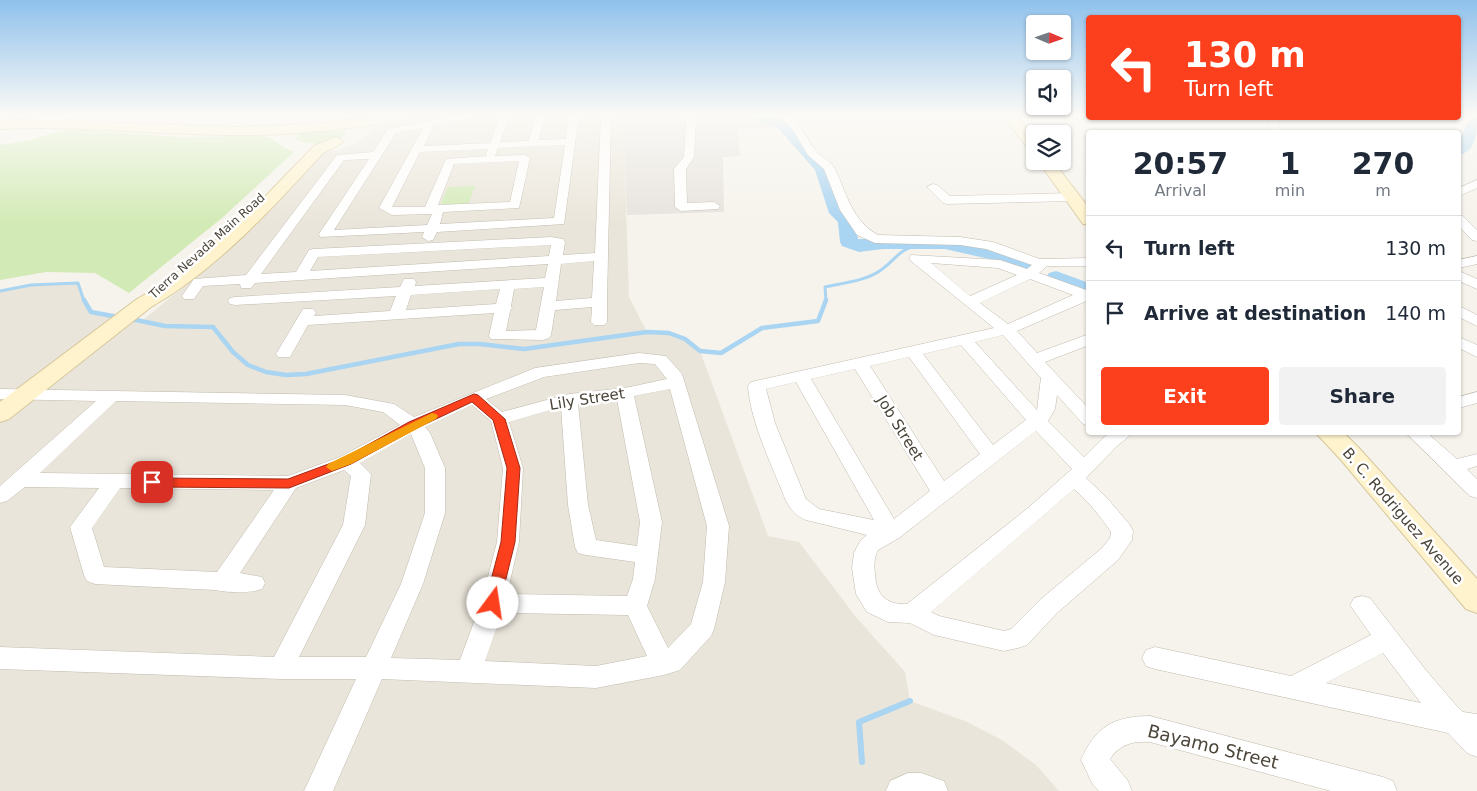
<!DOCTYPE html>
<html lang="en">
<head>
<meta charset="utf-8">
<style>
	:root { --surface:#fff; --page:#f2f2f3; --text:#1f2937; --muted:#747a83; --line:#e0e1e3; --accent:#fc3f1d }
	body { margin:0; font-family:"DejaVu Sans",sans-serif; background:var(--page); color:var(--text); height:100vh; display:flex; flex-direction:column; font-size:19px; white-space:nowrap }
	* { box-sizing:border-box; margin:0 }
	p { font-size:16px; color:var(--muted) }
	.icon { flex:none; width:28px; height:28px; fill:none; stroke:currentColor; stroke-width:2; stroke-linecap:round; stroke-linejoin:round }
	.map { position:relative; flex:1; overflow:hidden }
	.panel { position:absolute; left:1086px; top:130px; width:375px; height:305px; display:flex; flex-direction:column; background:var(--surface); border-radius:5px; box-shadow:0 1px 4px #0004 }
	.panel>* { flex:none }
	.banner { position:absolute; left:1086px; top:15px; width:375px; height:105px; border-radius:5px; box-shadow:0 1px 4px #0004; background:#fc3f1d; color:#fff; overflow:hidden }
	.needle { width:32px; rotate:92deg }
	.controls { position:absolute; left:1026px; top:15px; display:grid; gap:10px }
	.controls a { display:grid; place-items:center; width:45px; height:45px; border-radius:5px; background:var(--surface); box-shadow:0 1px 4px #0004; font-size:25px }
	.pin { position:absolute; display:grid; place-items:center; width:42px; height:42px; color:#fff; margin:-21px; border-radius:10px; box-shadow:0 2px 8px #0006 }
	.me { position:absolute; width:55px; margin:-28px; rotate:14deg; stroke-linejoin:round; filter:drop-shadow(0 0 4px #0008) }
	.turn { display:flex; align-items:center; gap:18px; height:105px; padding:0 15px; font-size:22px }
	.turn .icon { width:65px; height:65px; stroke-width:2.5 }
	.turn b { display:block; font-size:35px; line-height:42px }
	.eta { display:flex; justify-content:space-evenly; align-items:center; height:85px; text-align:center }
	.eta b { font-size:30px; font-weight:800; line-height:35px }
	.button { display:flex; gap:10px; margin-top:auto; padding:10px 15px }
	.button a { flex:1; height:58px; border-radius:5px; background:var(--accent); color:#fff; font-size:20px; font-weight:800; line-height:58px; text-align:center }
	.button a+a { background:var(--page); color:var(--text) }
	ul { padding:0; list-style:none }
	li { display:flex; align-items:center; gap:15px; height:65px; padding:0 15px; border-top:1px solid var(--line) }
	li div { flex:1 }
	li b { display:block; font-size:19px }
	li em { font-style:normal }
	.map>svg:first-child { display:block }
</style>
</head>
<body>
<div class="map">
<svg width="1477" height="791" viewBox="0 0 1477 791">
	<rect width="100%" height="100%" fill="#f6f3ec"/>
	<path fill="#eae5da" d="M 445,115 L 623,115 L 629,297 L 647,332 L 669,333 L 685,339 L 700,351 L 768,536 L 799,542 L 856,617 L 905,672 L 910,701 L 965,721 L 1002,740 L 1036,765 L 1059,791 L 0,791 L 0,291 L 31,285 L 78,283 L 82,297 L 91,312 L 142,321 L 253,229 L 323,152 L 339,150 L 357,143 L 375,127 Z"/>
	<path fill="#e6e2dd" d="M 623,115 L 750,115 L 782,127 L 737,129 L 740,156 L 723,157 L 724,212 L 627,215 Z"/>
	<path fill="#d2eab5" d="M 66,129 L 180,137 L 265,136 C 277,139 281,148 294,152 L 222,218 L 129,293 L 95,273 L 46,272 L 0,280 L 0,145 L 30,140 Z
		M 336,130 L 346,132 L 346,134 C 335,144 309,147 296,139 L 299,134 Z
		M 475,186 L 468,205 L 440,206 L 448,187 Z"/>
	<g fill="none" stroke-linecap="round" stroke-linejoin="round">
		<path stroke="#a9d4f2" stroke-width="3" d="M 0,291 L 31,285 L 78,283 L 84,301
			M 826,301 L 825,287 C 843,283 866,281 881,270 C 899,257 896,251 920,244"/>
		<path stroke="#a9d4f2" stroke-width="4.5" d="M 84,300 L 91,312 L 118,317
			M 131,319 L 165,326 L 213,327 L 233,352 L 248,365 L 266,372 L 286,375 L 306,374 L 459,344 L 480,344 L 524,349 L 647,332 L 669,333 L 685,339 L 700,351 L 721,353 L 762,328 L 818,321 L 826,300"/>
		<path stroke="#a9d4f2" stroke-width="6" d="M 862,762 L 859,722 L 910,701"/>
		<path fill="#a9d4f2" fill-rule="evenodd" d="M 749,115 L 768,115 L 788,122 L 825,163 L 834,177 L 846,211 L 856,220 L 858,239 L 945,237 L 1001,250 L 1032,260 L 1035,264 L 1032,268 L 1025,270 L 989,259 L 945,249 L 883,249 L 859,252 L 842,246 L 840,242 L 838,222 L 829,213 L 815,170 L 778,128 L 751,118 Z
			M 1477,116 C 1477,131 1477,151 1459,155 C 1459,144 1464,119 1477,116 Z
			M 1056,271 L 1089,283 L 1089,297 L 1049,281 L 1046,277 L 1049,273 Z"/>
		<g stroke="#c2bbae" stroke-width="1">
			<path id="street" d="M 47,115 L 87,115 L 82,118 L 47,121 L 18,127 L 13,124 L 15,122 Z
				M 459,115 L 477,115 L 472,118 L 434,125 L 424,146 L 490,143 L 500,115 L 510,115 L 500,142 L 529,141 L 535,115 L 545,115 L 539,140 L 566,139 L 569,115 L 579,115 L 564,224 L 437,232 L 433,240 L 428,241 L 422,237 L 424,232 L 320,237 L 319,234 L 369,159 L 344,160 L 261,274 L 296,272 L 309,250 L 314,249 L 551,237 L 563,239 L 565,242 L 563,255 L 595,253 L 601,115 L 611,115 L 607,302 L 607,322 L 604,325 L 594,325 L 591,322 L 592,307 L 555,310 L 551,335 L 549,338 L 543,340 L 491,339 L 489,336 L 494,313 L 308,325 L 290,357 L 278,357 L 276,354 L 303,309 L 313,309 L 316,312 L 314,316 L 390,311 L 396,296 L 235,305 L 230,304 L 228,301 L 230,298 L 235,297 L 400,287 L 404,279 L 414,279 L 416,282 L 415,286 L 545,278 L 548,264 L 255,283 L 251,288 L 241,288 L 240,284 L 203,286 L 194,299 L 184,299 L 182,296 L 194,279 L 246,275 L 337,155 L 373,152 L 388,129 ZM 423,128 L 379,208 L 392,215 L 432,214 L 427,225 L 334,230 L 396,133 ZM 565,145 L 554,218 L 440,224 L 443,212 L 519,208 L 530,158 L 525,155 L 495,156 L 498,148 ZM 488,149 L 486,154 L 487,156 L 446,159 L 425,207 L 392,207 L 420,152 ZM 519,161 L 510,202 L 438,205 L 454,164 ZM 551,245 L 549,256 L 310,271 L 318,257 ZM 594,261 L 592,298 L 556,301 L 561,264 ZM 544,287 L 536,330 L 506,331 L 510,311 L 512,308 L 511,306 L 514,289 ZM 500,289 L 496,304 L 406,310 L 411,295 Z
				M 675,115 L 688,115 L 696,119 L 694,157 L 686,169 L 687,203 L 714,202 L 720,206 L 718,209 L 681,211 L 675,207 L 674,169 L 684,157 L 686,120 Z
				M 776,115 C 799,113 804,136 816,151 C 821,157 831,161 835,169 C 847,194 852,221 878,235 L 960,237 L 993,242 L 1040,259 L 1089,258 L 1089,266 L 1047,266 L 1039,273 L 1089,291 L 1089,300 L 1017,331 L 1037,353 L 1089,334 L 1089,345 L 1045,362 L 1089,409 L 1089,426 L 1083,424 L 1057,395 L 1055,409 L 1048,421 L 1084,457 L 1102,439 L 1111,432 L 1134,432 L 1116,447 L 1086,478 L 1107,498 L 1130,525 L 1133,531 L 1132,540 L 1118,560 L 1057,613 L 1027,645 L 1018,648 L 1004,651 L 934,635 L 910,623 L 888,622 L 867,612 L 856,594 L 852,568 L 854,553 L 860,541 L 867,535 L 806,520 C 796,516 791,510 786,501 C 773,468 750,421 748,386 L 751,382 L 994,328 L 911,261 L 909,258 L 911,255 L 1000,260 L 1027,269 L 1032,265 L 986,249 L 960,245 L 875,243 L 857,235 L 840,210 L 824,169 L 808,155 L 791,127 ZM 931,263 L 998,268 L 1017,275 L 970,296 ZM 1030,279 L 1073,295 L 1008,324 L 980,303 ZM 1003,335 L 1041,378 L 1037,410 L 975,342 ZM 961,345 L 1026,420 L 993,445 L 923,354 ZM 909,357 L 980,454 L 944,481 L 870,366 ZM 855,369 L 930,491 L 894,519 L 811,379 ZM 796,382 L 874,520 L 819,509 L 806,499 L 775,423 L 766,389 ZM 1036,431 L 1072,469 L 1028,508 L 907,604 C 886,605 876,595 875,574 C 874,566 874,557 878,550 L 899,538 ZM 1074,489 C 1089,502 1100,516 1111,532 L 1110,538 L 1102,548 L 1041,599 L 1011,629 L 1004,631 L 939,616 L 931,612 Z
				M 1270,118 L 1279,118 L 1278,132 L 1268,132 Z
				M 1477,180 L 1477,188 L 1459,196 L 1459,188 Z
				M 933,184 L 937,185 L 950,196 L 1072,193 L 1078,197 L 1072,201 L 947,204 L 943,203 L 927,187 Z
				M 1459,215 L 1463,216 L 1477,230 L 1477,241 L 1472,240 L 1459,226 Z
				M 1477,256 L 1477,264 L 1459,268 L 1459,260 Z
				M 1459,271 L 1477,279 L 1477,289 L 1459,281 Z
				M 1459,306 L 1477,315 L 1477,326 L 1459,317 Z
				M 1459,337 L 1477,345 L 1477,357 L 1459,348 Z
				M 639,353 L 666,356 L 682,374 L 729,526 L 725,582 L 714,629 L 711,636 L 680,670 L 664,675 L 596,688 L 382,679 L 333,791 L 304,791 L 356,679 L 281,679 L 0,669 L 0,647 L 274,657 L 343,525 L 351,476 L 344,470 L 296,488 L 240,573 L 262,577 L 265,583 L 262,589 C 252,593 226,593 216,590 L 95,584 L 87,581 L 84,575 L 70,527 L 99,488 L 25,487 L 7,501 L 0,503 L 0,486 L 96,401 L 0,399 L 0,389 L 345,395 L 394,404 L 414,417 L 535,368 ZM 639,363 L 655,364 L 667,379 L 625,388 L 569,394 L 502,412 L 486,399 L 544,377 ZM 670,389 L 707,526 L 703,582 L 691,624 L 668,648 L 647,606 L 655,579 L 662,522 L 634,396 ZM 617,399 L 640,522 L 637,546 L 596,540 L 588,505 L 578,403 ZM 116,401 L 345,405 L 383,412 L 400,425 L 340,457 L 288,476 L 40,473 ZM 472,405 L 491,421 L 503,468 L 497,542 L 481,603 L 460,660 L 391,658 L 423,584 L 445,513 L 445,468 L 430,433 L 425,427 ZM 561,407 L 568,505 L 575,547 L 578,553 L 586,555 L 635,562 L 633,579 L 627,596 L 507,594 L 519,542 L 523,468 L 509,422 ZM 411,434 L 425,468 L 425,513 L 401,584 L 366,657 L 299,657 L 365,525 L 371,474 L 360,463 ZM 120,488 L 274,490 L 217,572 L 104,567 L 92,528 ZM 502,613 L 628,615 L 647,656 L 596,666 L 485,661 Z
				M 1477,392 L 1477,403 L 1459,408 L 1459,397 Z
				M 1405,432 L 1426,432 L 1457,459 L 1477,454 L 1477,466 L 1467,469 L 1477,479 L 1477,498 L 1470,496 Z
				M 1362,596 L 1370,598 L 1425,669 L 1454,703 L 1463,712 L 1477,714 L 1477,757 L 1467,753 L 1448,733 L 1155,669 L 1146,666 L 1142,658 L 1146,650 L 1155,647 L 1291,676 L 1371,635 L 1350,605 L 1354,598 ZM 1383,653 L 1421,703 L 1326,683 Z
				M 1150,716 L 1383,777 L 1393,781 L 1397,791 L 1331,791 L 1150,742 C 1133,741 1120,744 1110,759 L 1128,781 L 1132,791 L 1099,791 L 1093,785 L 1081,760 C 1095,727 1114,716 1150,716 Z
				M 908,773 L 921,773 L 944,781 L 948,791 L 886,791 L 890,781 Z"/>
		</g>
		<g stroke="#d6c79b" stroke-width="2">
			<path id="secondary" d="M 393,115 L 422,115 L 416,119 C 356,128 296,136 235,135 C 156,135 79,125 0,129 L 0,121 L 27,120 L 237,127 L 314,124 Z
				M 1003,115 L 1016,115 L 1035,139 L 1035,152 L 1030,151 Z
				M 336,137 L 343,141 C 338,148 327,149 321,155 C 270,211 217,269 151,307 L 9,419 L 0,422 L 0,402 L 137,299 L 163,284 L 188,264 L 254,208 L 314,146 Z
				M 1038,161 L 1053,161 L 1089,208 L 1089,225 L 1083,224 Z
				M 1315,432 L 1343,432 L 1359,448 L 1477,579 L 1477,613 L 1466,609 L 1341,460 Z"/>
		</g>
		<use href="#street" fill="#fff" fill-rule="evenodd"/>
		<use href="#secondary" fill="#fff3cd" fill-rule="evenodd"/>
	</g>
	<linearGradient id="sky" x2="0" y2="1"><stop stop-color="#8fc1ec"/><stop offset="0.51" stop-color="#fbfaf6"/><stop offset="1" stop-color="#fbfaf6" stop-opacity="0"/></linearGradient>
	<rect width="1477" height="225" fill="url(#sky)"/>
	<path fill="#fc3f1d" stroke="#a42913" d="M 474,394 L 478,395 L 505,419 L 520,468 L 515,542 L 500,603 L 498,607 L 493,609 L 487,607 L 485,603 L 501,542 L 507,468 L 493,420 L 472,402 L 417,428 L 351,464 L 289,488 L 152,487 L 148,485 L 146,482 L 148,479 L 152,478 L 288,479 L 342,459 L 409,422 Z"/>
	<path fill="#f59e0b" d="M 432,413 L 436,414 L 438,416 L 436,419 L 351,464 L 332,471 L 326,467 L 328,464 Z"/>
	<g text-anchor="middle" stroke-width="5" stroke-linejoin="round" paint-order="stroke">
		<g font-size="12" fill="#4b4439" stroke="#fff">
			<text transform="translate(207 246) rotate(-42)" y="4">Tierra Nevada Main Road</text>
		</g>
		<g font-size="15" fill="#4b4439" stroke="#fff">
			<text transform="translate(587 399) rotate(-9)" y="5">Lily Street</text>
			<text transform="translate(900 428) rotate(58)" y="5">Job Street</text>
			<text transform="translate(1403 516) rotate(49)" y="5">B. C. Rodriguez Avenue</text>
		</g>
		<g font-size="18" fill="#4b4439" stroke="#fff">
			<text transform="translate(1213 747) rotate(14)" y="6">Bayamo Street</text>
		</g>
	</g>
</svg>
<div class="controls">
<a><svg class="needle" viewBox="-14 -14 28 28"><path d="M0-13l5 13h-10z" fill="#e53935"/><path d="M0 13l5-13h-10z" fill="#747a83"/></svg></a>
<a><svg class="icon" aria-label="sound" viewBox="0 0 24 24"><path d="M4 9h4l5-4v14l-5-4H4zM17 9q2 3 0 6"/></svg></a>
<a><svg class="icon" aria-label="layers" viewBox="0 0 24 24"><path d="M12 4l9 5-9 5-9-5zM3 14l9 5 9-5"/></svg></a>
</div>
<div class="pin" style="left:152px;top:482px;background:#d93025"><svg class="icon" aria-label="arrive" viewBox="0 0 24 24"><path d="M6 21V4h12l-3 4 3 4H6"/></svg></div>
<svg class="me" style="left:493px;top:603px" viewBox="-20 -20 40 40"><circle r="19" fill="#fff"/><path d="M0-13L10 11 0 6-10 11z" fill="#fc3f1d"/></svg>
<div class="banner">
<div class="turn"><svg class="icon" aria-label="left" viewBox="0 0 24 24"><path d="M17 20v-9H6M10 6l-5 5 5 5"/></svg><div><b>130 m</b>Turn left</div></div>
</div>
<section class="panel">
<div class="eta">
<div><b>20:57</b><p>Arrival</p></div>
<div><b>1</b><p>min</p></div>
<div><b>270</b><p>m</p></div>
</div>
<ul>
<li><svg class="icon" aria-label="left" viewBox="0 0 24 24"><path d="M17 20v-9H6M10 6l-5 5 5 5"/></svg><div><b>Turn left</b></div><em>130 m</em></li>
<li><svg class="icon" aria-label="arrive" viewBox="0 0 24 24"><path d="M6 21V4h12l-3 4 3 4H6"/></svg><div><b>Arrive at destination</b></div><em>140 m</em></li>
</ul>
<div class="button"><a>Exit</a><a>Share</a></div>
</section>
</div>
</body>
</html>
